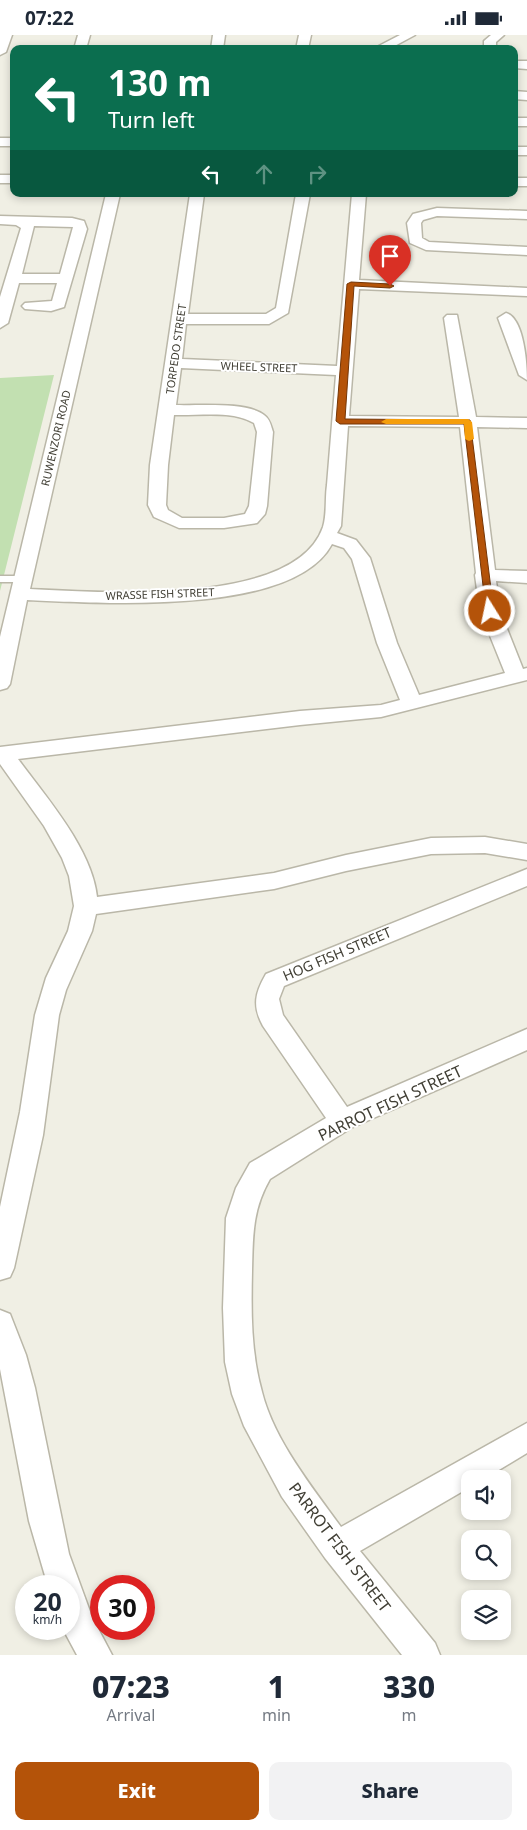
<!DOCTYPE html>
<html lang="en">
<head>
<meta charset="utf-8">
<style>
	:root { --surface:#fff; --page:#f2f2f3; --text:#1f2937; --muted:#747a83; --accent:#b45309 }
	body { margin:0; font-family:"Noto Sans",sans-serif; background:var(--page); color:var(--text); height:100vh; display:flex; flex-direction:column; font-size:19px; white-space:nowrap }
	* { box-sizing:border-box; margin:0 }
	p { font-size:16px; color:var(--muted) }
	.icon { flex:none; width:28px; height:28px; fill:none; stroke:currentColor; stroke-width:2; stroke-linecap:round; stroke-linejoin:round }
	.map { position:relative; height:1620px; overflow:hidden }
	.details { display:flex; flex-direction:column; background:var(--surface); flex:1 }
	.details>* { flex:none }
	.guide { position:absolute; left:10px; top:10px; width:508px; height:152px; border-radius:10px; box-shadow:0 2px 8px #0003; background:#0b6e4f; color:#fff; overflow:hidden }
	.buttons { position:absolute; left:461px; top:1435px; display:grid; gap:10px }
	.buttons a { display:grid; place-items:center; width:50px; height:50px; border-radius:10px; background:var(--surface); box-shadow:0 2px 8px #0003; font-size:25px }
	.speed { position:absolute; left:15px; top:1540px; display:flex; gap:10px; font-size:25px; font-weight:700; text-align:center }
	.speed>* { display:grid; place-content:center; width:65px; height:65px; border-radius:50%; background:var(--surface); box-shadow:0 2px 8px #0003; line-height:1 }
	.speed small { font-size:12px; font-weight:400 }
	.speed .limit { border:8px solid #d22; background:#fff; color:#111 }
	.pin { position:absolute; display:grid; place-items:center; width:42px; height:42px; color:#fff; margin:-51px -21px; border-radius:50% 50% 50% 0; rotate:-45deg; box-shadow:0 0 5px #0007 }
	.pin .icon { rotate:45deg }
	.me { position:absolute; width:55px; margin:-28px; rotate:350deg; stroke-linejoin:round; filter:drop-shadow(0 0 4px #0008) }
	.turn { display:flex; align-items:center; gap:18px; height:105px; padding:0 15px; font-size:22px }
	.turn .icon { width:65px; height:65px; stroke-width:2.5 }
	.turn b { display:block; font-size:35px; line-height:42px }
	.lanes { display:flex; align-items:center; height:48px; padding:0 15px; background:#0003; justify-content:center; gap:25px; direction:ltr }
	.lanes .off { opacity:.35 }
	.eta { display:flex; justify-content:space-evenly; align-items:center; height:85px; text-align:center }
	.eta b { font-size:30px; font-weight:800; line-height:35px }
	.button { display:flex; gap:10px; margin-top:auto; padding:10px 15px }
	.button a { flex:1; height:58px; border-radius:10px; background:var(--accent); color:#fff; font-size:20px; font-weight:800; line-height:58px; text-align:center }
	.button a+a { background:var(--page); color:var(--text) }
	.status { display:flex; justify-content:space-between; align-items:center; height:35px; padding:0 25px; background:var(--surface); direction:ltr }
	.status svg { height:14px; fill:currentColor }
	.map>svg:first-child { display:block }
</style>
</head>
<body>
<div class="status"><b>07:22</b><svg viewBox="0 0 49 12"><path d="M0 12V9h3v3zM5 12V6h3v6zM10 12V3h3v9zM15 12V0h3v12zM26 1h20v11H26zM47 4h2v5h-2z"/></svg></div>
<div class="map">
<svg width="527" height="1620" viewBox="0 0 527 1620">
	<rect width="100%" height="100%" fill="#f0efe4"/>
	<path fill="#c2e0b1" d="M 54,340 L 0,556 L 0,343 Z"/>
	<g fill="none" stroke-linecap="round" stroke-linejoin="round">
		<g stroke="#bab7a8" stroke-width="3">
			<path id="service" d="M 0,541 L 22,541 L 27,544 L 22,547 L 0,547 Z"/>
		</g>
		<g stroke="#bab7a8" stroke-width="3">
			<path id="minor" d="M 0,0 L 12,0 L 6,17 L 0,20 Z
				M 78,0 L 90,0 L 86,14 L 74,14 Z
				M 213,0 L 225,0 L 223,14 L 211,14 Z
				M 299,0 L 311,0 L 308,14 L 296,14 Z
				M 400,0 L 415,0 L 389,14 L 373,14 Z
				M 491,0 L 504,0 L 496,7 L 496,14 L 484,14 L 484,6 Z
				M 514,26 L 527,26 L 527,34 L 514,33 Z
				M 514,56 L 527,57 L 527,65 L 514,64 Z
				M 514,83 L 527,83 L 527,91 L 514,91 Z
				M 0,103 L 14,103 L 14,111 L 0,111 Z
				M 514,112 L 527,112 L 527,120 L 514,120 Z
				M 0,140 L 14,140 L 14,148 L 0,148 Z
				M 514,143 L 527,143 L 527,151 L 514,151 Z
				M 106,159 L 120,159 L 30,554 C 99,557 295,573 323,492 C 327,479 325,463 327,450 C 330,413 333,377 336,340 L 181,333 L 176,370 C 198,371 246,366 264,380 C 270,384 271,391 273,397 L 267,471 L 265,479 L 257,488 L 224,493 L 179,493 L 154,482 L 148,470 L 150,430 L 190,159 L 204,159 L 188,279 L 266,279 L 276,273 L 296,159 L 310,159 L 288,278 L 269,289 L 186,289 L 182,324 L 337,331 L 352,159 L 366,159 L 359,245 L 527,253 L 527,261 L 359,254 L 349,381 L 459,382 L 444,283 L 447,280 L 457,280 L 476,382 L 527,383 L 527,393 L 477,392 L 495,535 L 527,536 L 527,548 L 496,546 L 500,576 L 523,634 L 527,633 L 527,645 L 381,682 L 300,690 L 18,724 C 46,762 92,814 97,862 L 274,838 L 346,820 L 431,803 L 485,802 L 527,809 L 527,825 L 485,818 L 431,819 L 346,836 L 274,854 L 96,879 L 92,896 L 66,955 L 59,980 L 43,1100 L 14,1233 L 10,1242 L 0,1245 L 0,1172 L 20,1077 L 35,980 L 46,943 L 68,896 L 74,871 L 69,841 L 62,823 L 44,791 L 0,729 L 0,712 L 300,676 L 381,670 L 400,665 L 377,608 L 352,524 L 344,513 L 332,509 C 293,582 100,568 27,565 L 10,649 L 7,653 L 0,655 L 0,602 ZM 174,380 C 199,381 232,375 254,388 L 257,397 L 249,471 L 245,479 L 224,483 L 182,483 L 168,475 L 166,470 L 168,430 ZM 348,391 L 460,392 L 476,538 L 475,540 L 480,576 L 505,638 L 419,660 L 397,608 L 370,523 L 356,505 L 337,498 L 341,491 Z
				M 437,173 L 527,176 L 527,184 L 437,181 L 423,185 L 421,188 L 422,203 L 429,207 L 527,212 L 527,220 L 426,215 L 410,208 L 407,188 L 413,179 Z
				M 0,181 L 72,183 L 84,186 L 87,194 L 64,272 L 51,276 L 25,274 L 22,271 L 25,268 L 52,266 L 57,248 L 19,248 L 8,288 L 0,293 L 0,262 L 21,193 L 16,190 L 0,189 ZM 34,191 L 73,192 L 60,239 L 22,239 Z
				M 506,278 C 524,283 527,329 527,345 L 519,340 L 498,283 Z
				M 527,834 L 527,851 L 284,951 L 279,964 L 283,980 L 347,1072 L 527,994 L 527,1015 L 351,1093 L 270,1144 C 252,1175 253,1202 252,1236 C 251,1277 251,1318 262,1357 C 274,1405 312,1452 341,1492 L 527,1388 L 527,1418 L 484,1444 L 470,1444 L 470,1452 L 360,1516 L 435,1608 L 440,1620 L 402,1620 L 325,1523 L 282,1462 L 244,1391 L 232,1359 L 225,1327 L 223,1273 L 226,1183 L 236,1153 L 250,1128 L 326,1083 L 263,991 C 252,971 255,958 266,939 Z
				M 0,1275 L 10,1279 L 26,1320 L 35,1353 L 69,1519 L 92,1582 L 112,1620 L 77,1620 L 63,1594 L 69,1594 L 69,1551 L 48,1551 L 29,1486 L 0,1334 Z"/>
		</g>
		<use href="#service" fill="#fff" fill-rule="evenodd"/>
		<use href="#minor" fill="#fff" fill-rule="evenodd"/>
	</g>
	<path fill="#b45309" stroke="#753606" d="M 351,247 L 390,249 L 394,251 L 390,253 L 354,251 L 345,384 L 470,385 L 494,578 L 486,576 L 464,389 L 340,389 L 336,386 L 347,249 Z"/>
	<path fill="#f59e0b" d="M 468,384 L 472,387 L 474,404 L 469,406 L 465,404 L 464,389 L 386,389 L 381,387 L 386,384 Z"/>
	<g text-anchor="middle" stroke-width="4" stroke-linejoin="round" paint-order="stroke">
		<g font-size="11" fill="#413f35" stroke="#fff">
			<text transform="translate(176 314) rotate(-82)" y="4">TORPEDO STREET</text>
			<text transform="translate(259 332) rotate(2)" y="4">WHEEL STREET</text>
			<text transform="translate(56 403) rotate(-77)" y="4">RUWENZORI ROAD</text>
			<text transform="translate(160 559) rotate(-2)" y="4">WRASSE FISH STREET</text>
		</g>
		<g font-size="14" fill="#413f35" stroke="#fff">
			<text transform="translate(337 919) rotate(-23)" y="5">HOG FISH STREET</text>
		</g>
		<g font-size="16" fill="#413f35" stroke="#fff">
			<text transform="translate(390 1068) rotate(-25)" y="6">PARROT FISH STREET</text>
			<text transform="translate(340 1512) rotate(53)" y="6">PARROT FISH STREET</text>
		</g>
	</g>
</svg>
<div class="buttons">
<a><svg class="icon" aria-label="sound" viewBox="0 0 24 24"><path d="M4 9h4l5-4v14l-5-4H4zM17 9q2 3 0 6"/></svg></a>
<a><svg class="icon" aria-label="search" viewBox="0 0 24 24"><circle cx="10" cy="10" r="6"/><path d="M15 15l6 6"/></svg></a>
<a><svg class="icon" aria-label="layers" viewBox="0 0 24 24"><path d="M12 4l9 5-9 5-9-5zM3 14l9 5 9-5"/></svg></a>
</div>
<div class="speed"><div>20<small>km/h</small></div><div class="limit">30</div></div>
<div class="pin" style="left:390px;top:251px;background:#d93025"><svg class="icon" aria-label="arrive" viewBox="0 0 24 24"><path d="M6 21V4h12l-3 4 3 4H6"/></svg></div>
<svg class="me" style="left:490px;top:576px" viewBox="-20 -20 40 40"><circle r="17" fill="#b45309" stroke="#fff" stroke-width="3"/><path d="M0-11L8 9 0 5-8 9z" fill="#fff"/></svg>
<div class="guide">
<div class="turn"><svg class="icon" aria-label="left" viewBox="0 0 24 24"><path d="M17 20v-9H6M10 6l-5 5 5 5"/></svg><div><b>130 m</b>Turn left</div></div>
<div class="lanes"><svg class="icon" aria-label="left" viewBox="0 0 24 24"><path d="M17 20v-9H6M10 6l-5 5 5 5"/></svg><svg class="icon off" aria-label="ahead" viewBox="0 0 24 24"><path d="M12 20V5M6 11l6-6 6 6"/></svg><svg class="icon off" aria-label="right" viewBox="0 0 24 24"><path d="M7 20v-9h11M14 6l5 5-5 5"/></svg></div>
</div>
</div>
<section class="details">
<div class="eta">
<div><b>07:23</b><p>Arrival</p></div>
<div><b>1</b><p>min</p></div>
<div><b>330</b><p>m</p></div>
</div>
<div class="button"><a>Exit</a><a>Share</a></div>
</section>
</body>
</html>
